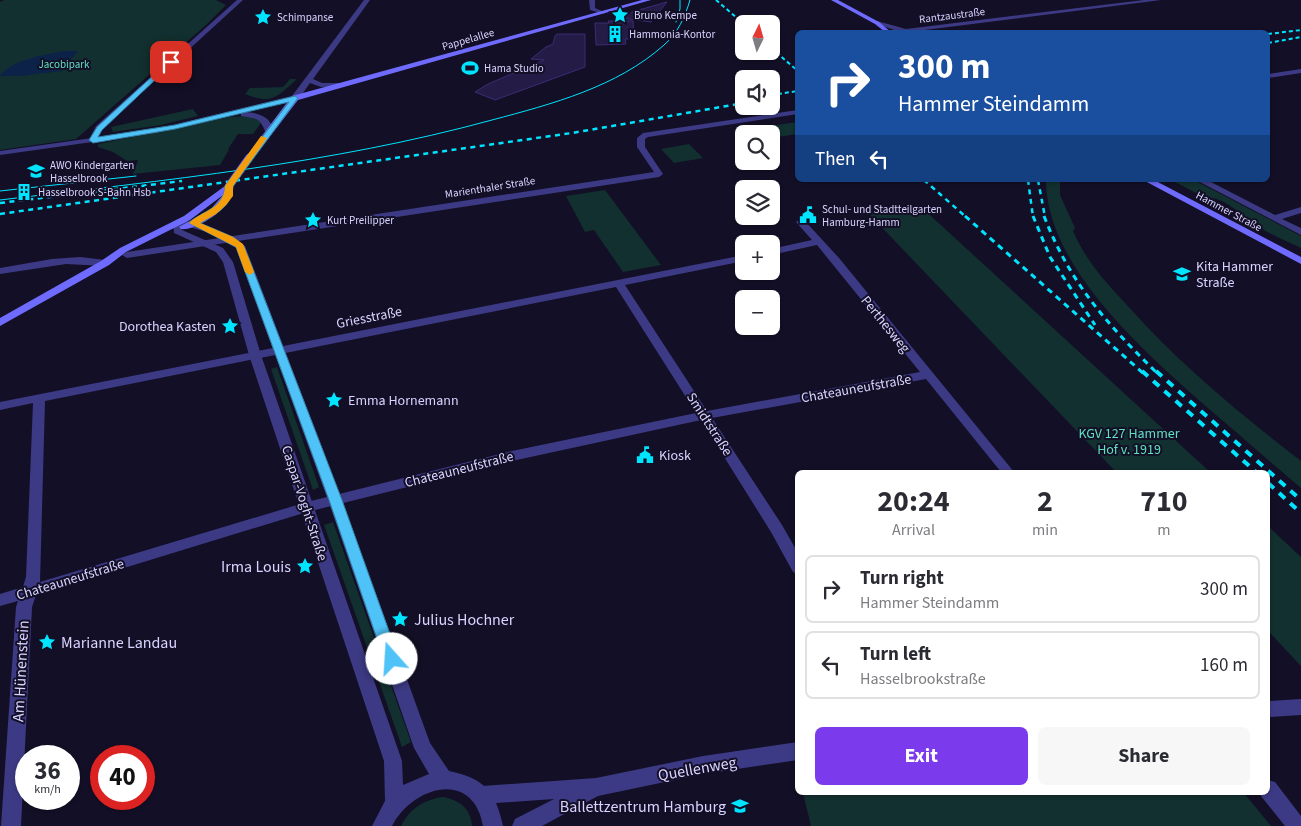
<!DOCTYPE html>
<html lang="en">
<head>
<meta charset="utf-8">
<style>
	:root { --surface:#fff; --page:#f7f7f7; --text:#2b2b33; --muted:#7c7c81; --line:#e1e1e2; --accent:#7c3aed }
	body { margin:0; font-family:"Source Sans 3",sans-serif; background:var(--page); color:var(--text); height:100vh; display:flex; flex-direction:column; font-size:19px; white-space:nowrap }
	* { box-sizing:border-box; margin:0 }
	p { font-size:16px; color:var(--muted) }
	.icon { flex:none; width:28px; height:28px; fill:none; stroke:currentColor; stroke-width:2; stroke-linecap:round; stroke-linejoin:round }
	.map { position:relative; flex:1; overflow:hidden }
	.drawer { position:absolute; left:795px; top:470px; width:475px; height:325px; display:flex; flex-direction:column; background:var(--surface); border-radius:8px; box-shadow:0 1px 4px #0004 }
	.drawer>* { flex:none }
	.hud { position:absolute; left:795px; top:30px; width:475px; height:152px; border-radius:8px; box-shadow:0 1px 4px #0004; background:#1a4fa0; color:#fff; overflow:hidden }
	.needle { width:32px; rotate:5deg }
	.fabs { position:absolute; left:735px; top:15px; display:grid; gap:10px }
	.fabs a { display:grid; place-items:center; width:45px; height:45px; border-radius:8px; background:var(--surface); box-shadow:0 1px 4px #0004; font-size:25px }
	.speed { position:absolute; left:15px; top:745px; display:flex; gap:10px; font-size:25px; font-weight:700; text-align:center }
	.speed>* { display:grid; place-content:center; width:65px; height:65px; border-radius:50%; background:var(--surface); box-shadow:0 1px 4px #0004; line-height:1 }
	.speed small { font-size:12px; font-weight:400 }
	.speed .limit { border:8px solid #d22; background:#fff; color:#111 }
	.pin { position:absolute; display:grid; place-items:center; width:42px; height:42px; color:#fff; margin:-21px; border-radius:10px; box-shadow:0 2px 8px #0006 }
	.me { position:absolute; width:55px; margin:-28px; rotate:341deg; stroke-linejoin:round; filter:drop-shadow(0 0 4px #0008) }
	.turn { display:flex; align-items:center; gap:18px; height:105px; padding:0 20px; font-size:22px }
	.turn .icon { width:65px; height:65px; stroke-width:2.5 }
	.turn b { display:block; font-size:35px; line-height:42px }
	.then { display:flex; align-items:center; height:48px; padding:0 20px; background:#0003; gap:10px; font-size:19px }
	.eta { display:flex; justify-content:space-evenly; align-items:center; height:85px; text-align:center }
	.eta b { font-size:30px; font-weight:700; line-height:35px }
	.primary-button { display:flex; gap:10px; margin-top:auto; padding:10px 20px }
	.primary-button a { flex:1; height:58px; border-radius:8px; background:var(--accent); color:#fff; font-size:20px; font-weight:700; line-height:58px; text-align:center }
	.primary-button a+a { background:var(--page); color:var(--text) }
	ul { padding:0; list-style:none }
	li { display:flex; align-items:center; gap:15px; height:68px; margin:0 10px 8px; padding:0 10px; border:2px solid var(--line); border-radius:8px }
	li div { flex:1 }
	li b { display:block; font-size:19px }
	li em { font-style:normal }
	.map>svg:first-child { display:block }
</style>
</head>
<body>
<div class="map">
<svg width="1301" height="826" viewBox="0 0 1301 826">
	<rect width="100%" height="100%" fill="#130f26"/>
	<path fill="#12302f" d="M 4,0 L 216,0 L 226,5 L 206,25 L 76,139 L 0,150 L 0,2 Z
		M 290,79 L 297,79 C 277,97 272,105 245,94 L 250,88 L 283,87 Z
		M 193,109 L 198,116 L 161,125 L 113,132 L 111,127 Z
		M 246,116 L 258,118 L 261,123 L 253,134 L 238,134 L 228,149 L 229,150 L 220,165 L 133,174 L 138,160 L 127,161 L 113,152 L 98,147 L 98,144 L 230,117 Z
		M 797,122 L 797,134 L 771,138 L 771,134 L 755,134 L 751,129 Z
		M 689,144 L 703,158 L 674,163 L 661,149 Z
		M 1046,180 L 1060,180 L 1060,195 L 1075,228 L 1073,231 C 1085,259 1105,282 1126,304 C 1178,363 1239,413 1301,461 L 1301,488 C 1270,462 1240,435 1209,409 C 1148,355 1046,268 1046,180 Z
		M 1171,180 L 1194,180 L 1301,236 L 1301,248 C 1286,241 1267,233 1253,223 C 1241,214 1222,196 1206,198 Z
		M 605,190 L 661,265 L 623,272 L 594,230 L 585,232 L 566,196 Z
		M 919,205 L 1210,472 L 1116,472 L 868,213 Z
		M 277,367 L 319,487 L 313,490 L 271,369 Z
		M 333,522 L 411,742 L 402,747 L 324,525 Z
		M 1268,526 L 1301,557 L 1301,666 L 1268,631 Z
		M 803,793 L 1244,793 L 1271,826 L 811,826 Z
		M 443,797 C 459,800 471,808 472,826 L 401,826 C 410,808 424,800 443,797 Z"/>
	<path fill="#0c2248" d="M 65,51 L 78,51 L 62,71 L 20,76 L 0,76 C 10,60 47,54 65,51 Z"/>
	<path fill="#241b47" stroke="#3b2d73" d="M 667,2 L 651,22 L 614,17 Z
		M 608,21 L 633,21 L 634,39 L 625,39 L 626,44 L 596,45 L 595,23 L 609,23 Z
		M 557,34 L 585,34 L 585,67 L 495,100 L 475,92 L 488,84 L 544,60 L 531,59 L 546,47 L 553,44 L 555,36 Z"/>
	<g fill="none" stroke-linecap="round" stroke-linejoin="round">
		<path fill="#3d3a85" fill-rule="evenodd" d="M 237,0 L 243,0 L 102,129 L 96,142 L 90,142 L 89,140 L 96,126 Z
			M 589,0 L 595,0 L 595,8 L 604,12 L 604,14 L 590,10 Z
			M 1144,0 L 1161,0 L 909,32 L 895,32 L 897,31 L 874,23 L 877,21 L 906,29 Z
			M 1301,69 L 1301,73 L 1268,78 L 1268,74 Z
			M 798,110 L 798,114 L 648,137 L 645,139 L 645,147 L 663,174 L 659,177 L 127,258 L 122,255 L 127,252 L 654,172 L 637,147 L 637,138 L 643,133 Z
			M 1196,180 L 1207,180 L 1275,215 L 1301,207 L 1301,213 L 1282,219 L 1301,228 L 1301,235 Z
			M 801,219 L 804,220 L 839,258 L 1014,472 L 1001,472 L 926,379 L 712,418 L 782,525 L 798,553 L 798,574 L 793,572 L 771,532 L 701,420 L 512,461 L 307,512 L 36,595 L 32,607 L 21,826 L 1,826 L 16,607 L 18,601 L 0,606 L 0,594 L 23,587 L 26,577 L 33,403 L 0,410 L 0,402 L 744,255 L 744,261 L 625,285 L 707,411 L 920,372 L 817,245 L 771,255 L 771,249 L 812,240 L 796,222 ZM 616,287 L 696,413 L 512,451 L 307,502 L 40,582 L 45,401 Z
			M 80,257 L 105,260 L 110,263 L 105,266 L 66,264 L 0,274 L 0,268 L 52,259 Z
			M 1301,699 L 1301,715 L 1268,717 L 1268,701 Z
			M 798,742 L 798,760 L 703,774 L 598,796 L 542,826 L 512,826 L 515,819 L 554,799 L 482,804 L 475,802 L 473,795 L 475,788 L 482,786 L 596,778 L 703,756 Z
			M 1268,780 L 1275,782 L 1301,816 L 1301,826 L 1285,826 L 1261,796 L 1260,792 L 1268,792 Z"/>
		<path fill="#3d3a85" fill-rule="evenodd" d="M 364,0 L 370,0 L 313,79 L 322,83 L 345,83 L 347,84 L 347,86 L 321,87 L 310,83 L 298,100 L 246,112 C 258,113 274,117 272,133 L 266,133 C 259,117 258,119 241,116 L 241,113 L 156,133 L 0,155 L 0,151 L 156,129 L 292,96 Z
			M 178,219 L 213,228 L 245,246 L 342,500 L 430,743 L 449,771 C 484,778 496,792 503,826 L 483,826 C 473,769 413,786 392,826 L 372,826 L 385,801 L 384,761 L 249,355 L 223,262 L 216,252 L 174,233 L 173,222 ZM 182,225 L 207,232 L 236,248 L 328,500 L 414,748 L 429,774 L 403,785 L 402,761 L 261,355 L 233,262 L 223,248 L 182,230 Z"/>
		<path fill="#6f6bff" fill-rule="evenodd" d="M 642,0 L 651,0 L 298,100 L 252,160 L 245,158 L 292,96 Z
			M 831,0 L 838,0 L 879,22 L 891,32 L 885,32 L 875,24 Z
			M 1143,180 L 1154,180 L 1301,257 L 1301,264 Z
			M 229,183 L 233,186 C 232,192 232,197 229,201 C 222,213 194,231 181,229 L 179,227 L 210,210 L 223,195 L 190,220 L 126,252 L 109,265 L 0,326 L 0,318 L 101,261 L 120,248 L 184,216 Z"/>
		<path stroke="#00e5ff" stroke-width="1" d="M 676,22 L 680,9 L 680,0
			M 0,191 L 136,176
			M 0,200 C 165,180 331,164 492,120 C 552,104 617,87 664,45 C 678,33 685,17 690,0"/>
		<path stroke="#00e5ff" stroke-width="2" stroke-dasharray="4 3" stroke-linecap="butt" d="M 716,0 L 744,24
			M 1268,34 L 1301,30
			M 1268,43 L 1301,37
			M 771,48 L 798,71
			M 771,95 L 798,91"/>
		<path stroke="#00e5ff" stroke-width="2.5" stroke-dasharray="5 4.5" stroke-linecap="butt" d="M 771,95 L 775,94
			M 924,180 L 966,217
			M 1028,180 L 1033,217
			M 1038,180 L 1045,217
			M 0,203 L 182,181
			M 0,214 L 572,133 L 744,103"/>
		<path stroke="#00e5ff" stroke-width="3" stroke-dasharray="6 5" stroke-linecap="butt" d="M 965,216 L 1143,373
			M 1033,216 L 1050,257 L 1095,325
			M 1044,216 C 1070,283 1106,323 1157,373"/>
		<path stroke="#00e5ff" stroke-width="4" stroke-dasharray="8 7" stroke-linecap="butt" d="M 1142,371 L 1256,472
			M 1156,371 L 1301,500
			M 1268,483 L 1301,513"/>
		<path stroke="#6f6bff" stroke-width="8" d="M 229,186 L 249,158"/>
	</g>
	<path fill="#4fc3f7" stroke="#337fa1" d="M 169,61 L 174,62 L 102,130 L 98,137 L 175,125 L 295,96 L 298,98 L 233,186 C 232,206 216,214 200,223 L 233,237 L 244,246 L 342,500 L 399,659 L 397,664 L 392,666 L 386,664 L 384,659 L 329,500 L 236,247 L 189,223 C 203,210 224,209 225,186 L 289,102 L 175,129 L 93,143 L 89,140 L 97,127 Z"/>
	<path fill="#f59e0b" d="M 261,136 L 267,138 L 233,186 L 233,196 L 226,205 L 216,214 L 200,223 L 233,237 L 243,244 L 254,272 L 250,275 L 245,272 L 236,247 L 189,223 C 203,210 224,209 225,186 Z"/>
	<defs>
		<g id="sight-bare" transform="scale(1.35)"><path d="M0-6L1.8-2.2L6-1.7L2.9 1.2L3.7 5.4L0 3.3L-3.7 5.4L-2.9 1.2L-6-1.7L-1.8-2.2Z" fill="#00e5ff" stroke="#130f26" stroke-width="2.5" paint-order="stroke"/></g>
		<g id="building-bare" transform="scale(1.35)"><path d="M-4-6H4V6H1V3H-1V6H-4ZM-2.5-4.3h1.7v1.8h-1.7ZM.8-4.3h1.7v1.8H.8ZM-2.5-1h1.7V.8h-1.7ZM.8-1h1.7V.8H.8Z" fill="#00e5ff" stroke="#130f26" stroke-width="2.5" paint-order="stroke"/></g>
		<g id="stadium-bare" transform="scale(1.35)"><path d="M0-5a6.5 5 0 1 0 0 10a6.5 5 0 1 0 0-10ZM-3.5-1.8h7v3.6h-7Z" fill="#00e5ff" stroke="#130f26" stroke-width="2.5" paint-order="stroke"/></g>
		<g id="school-bare" transform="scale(1.35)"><path d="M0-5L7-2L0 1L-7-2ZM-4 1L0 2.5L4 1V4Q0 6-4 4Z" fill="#00e5ff" stroke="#130f26" stroke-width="2.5" paint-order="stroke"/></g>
		<g id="civic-bare" transform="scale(1.35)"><path d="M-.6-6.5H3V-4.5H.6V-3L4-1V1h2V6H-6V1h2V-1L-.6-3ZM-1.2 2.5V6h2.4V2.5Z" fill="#00e5ff" stroke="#130f26" stroke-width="2.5" paint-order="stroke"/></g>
	</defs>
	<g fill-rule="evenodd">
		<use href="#sight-bare" x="620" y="15"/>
		<use href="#sight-bare" x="263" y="17"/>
		<use href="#building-bare" x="615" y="34"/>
		<use href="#stadium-bare" x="470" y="68"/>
		<use href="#school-bare" x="36" y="171"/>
		<use href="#building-bare" x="24" y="192"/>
		<use href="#civic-bare" x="808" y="215"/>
		<use href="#sight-bare" x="313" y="220"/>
		<use href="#school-bare" x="1182" y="274"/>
		<use href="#sight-bare" x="230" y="326"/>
		<use href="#sight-bare" x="334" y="400"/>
		<use href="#civic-bare" x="645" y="455"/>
		<use href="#sight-bare" x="305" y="566"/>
		<use href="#sight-bare" x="400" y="619"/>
		<use href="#sight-bare" x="47" y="642"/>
		<use href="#school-bare" x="740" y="806"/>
	</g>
	<g text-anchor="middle" stroke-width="4" stroke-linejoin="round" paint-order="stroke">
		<g font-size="11" fill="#d9d4ff" stroke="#130f26" text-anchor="start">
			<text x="634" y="19">Bruno Kempe</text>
			<text x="277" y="21">Schimpanse</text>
			<text x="629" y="38">Hammonia-Kontor</text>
			<text x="484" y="72">Hama Studio</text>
			<text x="50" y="169">AWO Kindergarten<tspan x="50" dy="13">Hasselbrook</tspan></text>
			<text x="38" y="196">Hasselbrook S-Bahn Hsb</text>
			<text x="822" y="213">Schul- und Stadtteilgarten<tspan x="822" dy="13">Hamburg-Hamm</tspan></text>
			<text x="327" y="224">Kurt Preilipper</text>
		</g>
		<g font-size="11" fill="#d9d4ff" stroke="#130f26">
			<text transform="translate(952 15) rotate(-7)" y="4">Rantzaustraße</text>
			<text transform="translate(468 39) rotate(-16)" y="4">Pappelallee</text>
			<text transform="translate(490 187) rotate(-9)" y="4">Marienthaler Straße</text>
			<text transform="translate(1229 211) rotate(28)" y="4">Hammer Straße</text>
		</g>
		<g font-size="11" fill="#5fe0c0" stroke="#130f26">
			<text x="64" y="68">Jacobipark</text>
		</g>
		<g font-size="14" fill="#d9d4ff" stroke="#130f26" text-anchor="start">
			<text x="1196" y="271">Kita Hammer<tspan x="1196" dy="16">Straße</tspan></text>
			<text x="216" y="331" text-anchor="end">Dorothea Kasten</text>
			<text x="348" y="405">Emma Hornemann</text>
			<text x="659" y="460">Kiosk</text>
		</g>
		<g font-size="14" fill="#d9d4ff" stroke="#130f26">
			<text transform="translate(369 317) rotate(-11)" y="5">Griesstraße</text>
			<text transform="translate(886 324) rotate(51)" y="5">Perthesweg</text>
			<text transform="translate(856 388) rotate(-10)" y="5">Chateauneufstraße</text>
			<text transform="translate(710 424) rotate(57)" y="5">Smidtstraße</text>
			<text transform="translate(459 469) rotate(-14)" y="5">Chateauneufstraße</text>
			<text transform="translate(305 503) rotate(72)" y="5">Caspar-Voght-Straße</text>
			<text transform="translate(70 579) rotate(-17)" y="5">Chateauneufstraße</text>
		</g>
		<g font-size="14" fill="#5fe0c0" stroke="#130f26">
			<text x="1129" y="438">KGV 127 Hammer<tspan x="1129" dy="16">Hof v. 1919</tspan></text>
		</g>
		<g font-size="16" fill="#d9d4ff" stroke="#130f26" text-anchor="end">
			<text x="291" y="572">Irma Louis</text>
			<text x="414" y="625" text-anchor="start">Julius Hochner</text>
			<text x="61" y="648" text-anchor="start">Marianne Landau</text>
			<text x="726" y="812">Ballettzentrum Hamburg</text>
		</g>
		<g font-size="16" fill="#d9d4ff" stroke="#130f26">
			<text transform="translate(20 671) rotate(-87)" y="6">Am Hünenstein</text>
			<text transform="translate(697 768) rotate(-10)" y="6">Quellenweg</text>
		</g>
	</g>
</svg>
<div class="fabs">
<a><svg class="needle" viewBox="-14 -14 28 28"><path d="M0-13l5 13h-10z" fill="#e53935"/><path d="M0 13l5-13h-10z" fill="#7c7c81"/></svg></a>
<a><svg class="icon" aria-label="sound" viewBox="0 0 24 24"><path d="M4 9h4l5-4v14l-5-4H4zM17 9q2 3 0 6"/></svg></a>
<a><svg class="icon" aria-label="search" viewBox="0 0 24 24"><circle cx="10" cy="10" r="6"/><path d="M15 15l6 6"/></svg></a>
<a><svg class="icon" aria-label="layers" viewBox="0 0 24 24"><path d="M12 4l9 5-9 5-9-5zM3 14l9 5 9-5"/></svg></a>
<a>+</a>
<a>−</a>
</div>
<div class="speed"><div>36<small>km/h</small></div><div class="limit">40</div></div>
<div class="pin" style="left:171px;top:62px;background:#d93025"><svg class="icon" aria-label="arrive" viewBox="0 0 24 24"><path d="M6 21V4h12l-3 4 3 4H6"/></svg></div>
<svg class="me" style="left:392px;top:659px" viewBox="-20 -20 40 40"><circle r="19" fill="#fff"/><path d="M0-13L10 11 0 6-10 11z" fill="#4fc3f7"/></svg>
<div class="hud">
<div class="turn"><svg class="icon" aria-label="right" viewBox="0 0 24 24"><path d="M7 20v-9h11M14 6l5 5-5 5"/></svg><div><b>300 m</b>Hammer Steindamm</div></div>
<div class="then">Then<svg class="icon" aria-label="left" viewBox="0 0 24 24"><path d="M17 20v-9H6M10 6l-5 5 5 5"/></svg></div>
</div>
<section class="drawer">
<div class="eta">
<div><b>20:24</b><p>Arrival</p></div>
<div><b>2</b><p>min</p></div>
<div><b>710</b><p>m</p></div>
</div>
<ul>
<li><svg class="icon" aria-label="right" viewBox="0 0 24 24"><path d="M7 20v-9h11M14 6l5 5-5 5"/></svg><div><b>Turn right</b><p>Hammer Steindamm</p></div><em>300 m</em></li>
<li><svg class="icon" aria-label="left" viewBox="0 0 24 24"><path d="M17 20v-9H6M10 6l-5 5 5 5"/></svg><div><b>Turn left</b><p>Hasselbrookstraße</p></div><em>160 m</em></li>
</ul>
<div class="primary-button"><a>Exit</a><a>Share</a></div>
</section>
</div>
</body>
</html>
